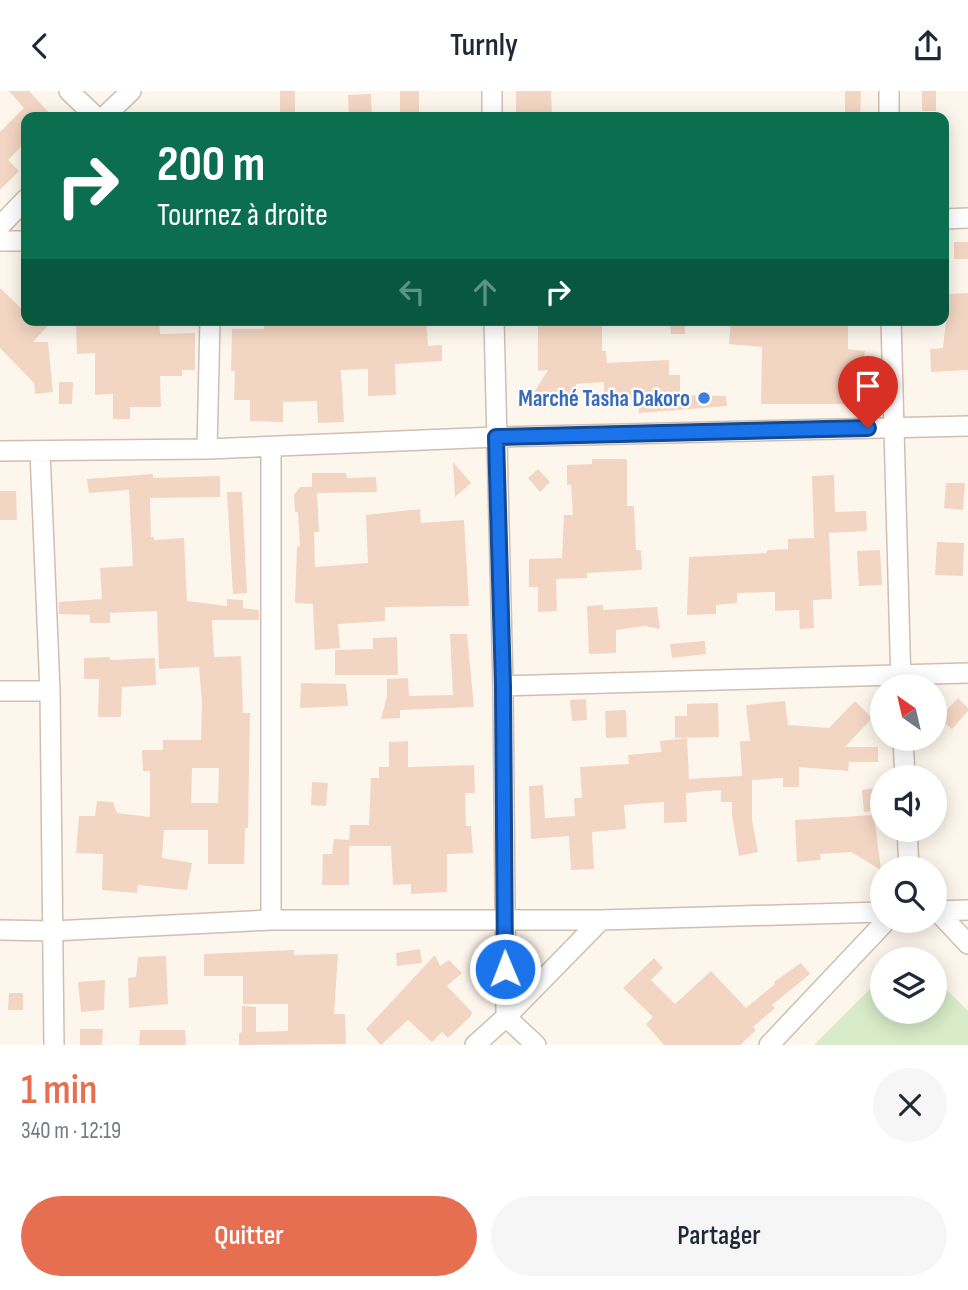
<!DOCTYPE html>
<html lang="fr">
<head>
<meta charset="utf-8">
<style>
	:root { --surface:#fff; --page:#f6f6f7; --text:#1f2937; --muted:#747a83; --accent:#e76f51 }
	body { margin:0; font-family:"Sofia Sans Condensed",sans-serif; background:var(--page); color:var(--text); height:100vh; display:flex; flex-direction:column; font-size:26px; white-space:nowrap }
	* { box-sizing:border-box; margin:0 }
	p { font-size:23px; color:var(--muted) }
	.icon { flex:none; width:38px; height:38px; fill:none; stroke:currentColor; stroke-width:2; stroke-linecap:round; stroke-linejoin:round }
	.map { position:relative; height:954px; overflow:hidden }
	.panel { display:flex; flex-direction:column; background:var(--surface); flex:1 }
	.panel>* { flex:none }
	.hud { position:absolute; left:21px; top:21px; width:928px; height:214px; border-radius:14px; box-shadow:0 4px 18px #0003; background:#0b6e4f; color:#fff; overflow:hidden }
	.needle { width:46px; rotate:326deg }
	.tools { position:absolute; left:870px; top:583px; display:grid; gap:14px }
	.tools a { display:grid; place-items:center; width:77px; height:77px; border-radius:50%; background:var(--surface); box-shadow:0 4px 18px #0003; font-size:35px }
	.pin { position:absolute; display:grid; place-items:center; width:60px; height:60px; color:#fff; margin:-72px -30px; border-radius:50% 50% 50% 0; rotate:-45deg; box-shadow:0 0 7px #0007 }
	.pin .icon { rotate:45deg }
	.me { position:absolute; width:77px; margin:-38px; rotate:359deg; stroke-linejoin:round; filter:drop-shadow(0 0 5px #0008) }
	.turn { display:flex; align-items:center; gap:24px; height:147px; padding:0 21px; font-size:32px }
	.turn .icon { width:91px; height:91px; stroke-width:2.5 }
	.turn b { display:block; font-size:49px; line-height:60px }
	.lanes { display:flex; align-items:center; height:66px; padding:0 21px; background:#0003; justify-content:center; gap:35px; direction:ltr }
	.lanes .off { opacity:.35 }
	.round { display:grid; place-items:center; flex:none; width:74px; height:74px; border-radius:37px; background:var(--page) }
	.summary { display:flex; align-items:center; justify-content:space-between; height:119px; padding:0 21px }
	h1 { font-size:42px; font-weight:600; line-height:52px; color:var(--accent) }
	.primary-button { display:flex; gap:14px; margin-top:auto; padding:14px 21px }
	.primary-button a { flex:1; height:80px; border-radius:42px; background:var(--accent); color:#fff; font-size:28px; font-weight:600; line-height:80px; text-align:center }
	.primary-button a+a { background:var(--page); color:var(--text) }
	header { display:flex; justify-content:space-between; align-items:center; height:91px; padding:0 21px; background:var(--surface); font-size:32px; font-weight:600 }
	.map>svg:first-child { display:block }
</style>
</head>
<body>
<header><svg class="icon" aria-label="back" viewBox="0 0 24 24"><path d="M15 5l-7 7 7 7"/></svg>Turnly<svg class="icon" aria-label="share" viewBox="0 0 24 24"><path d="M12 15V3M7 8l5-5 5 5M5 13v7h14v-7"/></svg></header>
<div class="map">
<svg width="968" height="954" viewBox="0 0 968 954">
	<rect width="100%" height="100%" fill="#fdf6ec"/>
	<path fill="#d8ecc9" d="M 882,886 L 882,920 L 934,920 L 935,887 L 968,920 L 968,954 L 814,954 Z"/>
	<path fill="#f3d5c3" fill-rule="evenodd" d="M 9,0 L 29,0 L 53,26 L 26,26 L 26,51 L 8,69 L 19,80 L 0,99 L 0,41 L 24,17 Z
		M 280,0 L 295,0 L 295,24 L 280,24 Z
		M 400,0 L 419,0 L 419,26 L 400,26 Z
		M 516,0 L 551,0 L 552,26 L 516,26 Z
		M 845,0 L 861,0 L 860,26 L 845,26 Z
		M 922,0 L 936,0 L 936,20 L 922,20 Z
		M 371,3 L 372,26 L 349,26 L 348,4 Z
		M 954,151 L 968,151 L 968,168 L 954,168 Z
		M 0,197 L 26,222 L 26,229 L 53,229 L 33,251 L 48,251 L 53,301 L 35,303 L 34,292 L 0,257 Z
		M 968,202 L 968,279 L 931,281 L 930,258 L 943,257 L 946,229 L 944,203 Z
		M 76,229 L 159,229 L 160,243 L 195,242 L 195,279 L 182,279 L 182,285 L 160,285 L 161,316 L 130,316 L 130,328 L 113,328 L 113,303 L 95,304 L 95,262 L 77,263 Z
		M 265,229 L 426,229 L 428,255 L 442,254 L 442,270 L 395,273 L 396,304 L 368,305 L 368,278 L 341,279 L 344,331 L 318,332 L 317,310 L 283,311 L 283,331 L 250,330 L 250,309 L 234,309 L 235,280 L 231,280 L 232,238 L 264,238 Z
		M 538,229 L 602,229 L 602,260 L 606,260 L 607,272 L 669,269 L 669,284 L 680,284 L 680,304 L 726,305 L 727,315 L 639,322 L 638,309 L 604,310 L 604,291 L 576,293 L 575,308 L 530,308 L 548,279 L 538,280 Z
		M 670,229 L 684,229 L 685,243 L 671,243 Z
		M 731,229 L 848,230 L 848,258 L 865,260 L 860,292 L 845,313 L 761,313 L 762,256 L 729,253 Z
		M 59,291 L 73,291 L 72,313 L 59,313 Z
		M 592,368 L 627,368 L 627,415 L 634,415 L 636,459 L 641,459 L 642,479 L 587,482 L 587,487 L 556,488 L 557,520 L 538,521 L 538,496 L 529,496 L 529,468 L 562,467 L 564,424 L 573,424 L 571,394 L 567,394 L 567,374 L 592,373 Z
		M 453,371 L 471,392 L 455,406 Z
		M 538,378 L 550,391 L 540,401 L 528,387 Z
		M 312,382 L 346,382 L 347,387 L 376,386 L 377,401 L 317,402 L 319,441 L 314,441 L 315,476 L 368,472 L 366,424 L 420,418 L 421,432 L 464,429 L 469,515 L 385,516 L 385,530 L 338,533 L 340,557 L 315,559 L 313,513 L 295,512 L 297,456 L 300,455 L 298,421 L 295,421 L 294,404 L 300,396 L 312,396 Z
		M 153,383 L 153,387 L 220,385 L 220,406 L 150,407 L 151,446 L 154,446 L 154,449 L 184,447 L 187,510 L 227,515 L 227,508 L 243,509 L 243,517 L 259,519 L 259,529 L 212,529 L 214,566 L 241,565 L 243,622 L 250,622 L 248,737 L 245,737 L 244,773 L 208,773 L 208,739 L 164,739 L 162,767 L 192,772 L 187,799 L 138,794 L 137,802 L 102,799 L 103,763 L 76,762 L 79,725 L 95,725 L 97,710 L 113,711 L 117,722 L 150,726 L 150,680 L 143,680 L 142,659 L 163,659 L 163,649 L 201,649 L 202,611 L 199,576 L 159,578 L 157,520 L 110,522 L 110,532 L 90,532 L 90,524 L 59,523 L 59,511 L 102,508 L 100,477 L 133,475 L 129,399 L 89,402 L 87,388 ZM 192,677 L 219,677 L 218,712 L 191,712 Z
		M 834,384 L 835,421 L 866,420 L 867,440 L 829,442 L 832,508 L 813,509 L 814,537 L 800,538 L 799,519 L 775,520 L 775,501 L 737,502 L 737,512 L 716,514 L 716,523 L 687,524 L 689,466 L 767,462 L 767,459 L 788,458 L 788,448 L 814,447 L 812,385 Z
		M 946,392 L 965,392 L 963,419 L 944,417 Z
		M 0,400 L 16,400 L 17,429 L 0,429 Z
		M 227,401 L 242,401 L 247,502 L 233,503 Z
		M 937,451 L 964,452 L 963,485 L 935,484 Z
		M 880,459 L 882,494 L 859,495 L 857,460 Z
		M 603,514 L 603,519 L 657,516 L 660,538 L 645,535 L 616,539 L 616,562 L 589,563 L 587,515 Z
		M 450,543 L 467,543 L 474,616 L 400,619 L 400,627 L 381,628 L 387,605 L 387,588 L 408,587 L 409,605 L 453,604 Z
		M 397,546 L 398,584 L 335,584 L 335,559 L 373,558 L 373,547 Z
		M 705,550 L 706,563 L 672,567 L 670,553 Z
		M 110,566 L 110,569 L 155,567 L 156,594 L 122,596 L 121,626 L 98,626 L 99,588 L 84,588 L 84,567 Z
		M 301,592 L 346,593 L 348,615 L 300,617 Z
		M 958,607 L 968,617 L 968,620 L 952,638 L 939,627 Z
		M 586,608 L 587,629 L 572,630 L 570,609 Z
		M 785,610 L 788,634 L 829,637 L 855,610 L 872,627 L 845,656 L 878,656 L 878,671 L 849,671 L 848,680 L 799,676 L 799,696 L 783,696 L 783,687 L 752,689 L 752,729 L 758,761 L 739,765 L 732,725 L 732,711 L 721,711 L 721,699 L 686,702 L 687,731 L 664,732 L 664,711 L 624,714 L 626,738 L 592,741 L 594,778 L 571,779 L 569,745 L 531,748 L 529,695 L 543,694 L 545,727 L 575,725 L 574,707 L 582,707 L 580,676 L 629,673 L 628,664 L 661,661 L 660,650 L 687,647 L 689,688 L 742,685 L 740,650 L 750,650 L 746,614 Z
		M 718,612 L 719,646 L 675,647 L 675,625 L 687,625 L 687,613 Z
		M 626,619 L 627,646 L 606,647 L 605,620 Z
		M 408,650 L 408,676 L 474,674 L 475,702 L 465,702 L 466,735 L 471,735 L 473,762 L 447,763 L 447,801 L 411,803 L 411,793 L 393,794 L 391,755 L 349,755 L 350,734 L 369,734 L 371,687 L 379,687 L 379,676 L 389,676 L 389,651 Z
		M 312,691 L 328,692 L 326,715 L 311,714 Z
		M 877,697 L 878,719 L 864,721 L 862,699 Z
		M 874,724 L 881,779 L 851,761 L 820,763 L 821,769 L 797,771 L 795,729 Z
		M 334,748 L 349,749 L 349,794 L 322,794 L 323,763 L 332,763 Z
		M 420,858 L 422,872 L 397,875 L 396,862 Z
		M 294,859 L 294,864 L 338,863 L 334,923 L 345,923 L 346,953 L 239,954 L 239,942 L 242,941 L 242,915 L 256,916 L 256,941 L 288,940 L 288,913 L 243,913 L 243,885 L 204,885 L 204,863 Z
		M 435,864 L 440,875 L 449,869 L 462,882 L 447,895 L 472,921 L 471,925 L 448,947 L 442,941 L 432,951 L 408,929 L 381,954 L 366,938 Z
		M 166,865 L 168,913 L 129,917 L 128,887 L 136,886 L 138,866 Z
		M 654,867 L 663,877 L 651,889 L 675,913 L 711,880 L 746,917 L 775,893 L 774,891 L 801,872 L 810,883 L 772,914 L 775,917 L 753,936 L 756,939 L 740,954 L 664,954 L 646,933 L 653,926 L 623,897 Z
		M 105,889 L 104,919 L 81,921 L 78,891 Z
		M 9,902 L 23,902 L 23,919 L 8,919 Z
		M 80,938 L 103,938 L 102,954 L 80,954 Z
		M 140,939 L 185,939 L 186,954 L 139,954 Z"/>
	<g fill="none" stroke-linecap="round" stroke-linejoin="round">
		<g stroke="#d1beb0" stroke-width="22">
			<path id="street" d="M 69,0 L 96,26
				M 104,26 L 131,0
				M 492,26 L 492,0
				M 889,26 L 889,0
				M 943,128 L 968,127
				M 0,135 L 26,108
				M 0,150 L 26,150
				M 494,229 L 503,595 L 506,926 L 536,954
				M 891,229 L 901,594
				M 271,356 L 271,829
				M 207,358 L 210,229
				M 0,360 L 207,358 L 496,346 L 968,335
				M 40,360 L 50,600 L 54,954
				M 503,595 L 968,582
				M 0,600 L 50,600
				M 903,648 L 905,686
				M 907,738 L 909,777
				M 934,820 L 968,819
				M 937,820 L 968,853
				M 0,839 L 53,840 L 271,829 L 601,829 L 882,821
				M 475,954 L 506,926 L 601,829
				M 769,954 L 886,830"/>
		</g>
		<use href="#street" stroke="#fff" stroke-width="19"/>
	</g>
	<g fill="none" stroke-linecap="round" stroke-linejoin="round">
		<g stroke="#114b97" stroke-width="18">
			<path id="route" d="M 505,878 L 503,595 L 496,346 L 868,337"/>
		</g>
		<use href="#route" stroke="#1a73e8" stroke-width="12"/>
	</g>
	<circle fill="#3f7fe0" stroke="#fffaf3" stroke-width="2.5" cx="704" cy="307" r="7"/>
	<g text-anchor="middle" stroke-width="5" stroke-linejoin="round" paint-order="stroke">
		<g font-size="23" font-weight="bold" fill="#366cbe" stroke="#fffaf3" text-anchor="end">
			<text x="690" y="315">Marché Tasha Dakoro</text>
		</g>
	</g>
</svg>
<div class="tools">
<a><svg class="needle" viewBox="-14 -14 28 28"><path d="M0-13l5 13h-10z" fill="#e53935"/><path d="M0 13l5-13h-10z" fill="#747a83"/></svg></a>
<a><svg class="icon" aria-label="sound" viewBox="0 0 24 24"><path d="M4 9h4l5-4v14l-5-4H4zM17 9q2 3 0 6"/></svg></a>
<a><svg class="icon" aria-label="search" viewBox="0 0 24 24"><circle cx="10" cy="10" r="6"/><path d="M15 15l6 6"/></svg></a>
<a><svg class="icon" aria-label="layers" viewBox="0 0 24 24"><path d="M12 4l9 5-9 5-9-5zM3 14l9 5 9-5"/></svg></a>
</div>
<div class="pin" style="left:868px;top:337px;background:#d93025"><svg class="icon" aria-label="arrive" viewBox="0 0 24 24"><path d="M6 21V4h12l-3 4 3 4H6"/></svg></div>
<svg class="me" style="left:505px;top:878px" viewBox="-20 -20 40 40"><circle r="17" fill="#1a73e8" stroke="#fff" stroke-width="3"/><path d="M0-11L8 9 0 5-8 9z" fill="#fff"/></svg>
<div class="hud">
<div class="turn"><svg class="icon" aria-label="right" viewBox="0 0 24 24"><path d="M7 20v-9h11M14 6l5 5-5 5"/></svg><div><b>200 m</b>Tournez à droite</div></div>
<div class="lanes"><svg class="icon off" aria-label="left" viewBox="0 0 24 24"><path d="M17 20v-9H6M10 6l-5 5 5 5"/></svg><svg class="icon off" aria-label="ahead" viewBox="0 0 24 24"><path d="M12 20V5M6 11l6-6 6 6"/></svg><svg class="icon" aria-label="right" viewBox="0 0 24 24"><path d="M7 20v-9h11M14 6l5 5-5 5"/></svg></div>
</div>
</div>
<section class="panel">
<div class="summary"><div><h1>1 min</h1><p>340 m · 12:19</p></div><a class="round"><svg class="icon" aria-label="close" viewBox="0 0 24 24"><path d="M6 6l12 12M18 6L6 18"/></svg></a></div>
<div class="primary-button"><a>Quitter</a><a>Partager</a></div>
</section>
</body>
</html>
